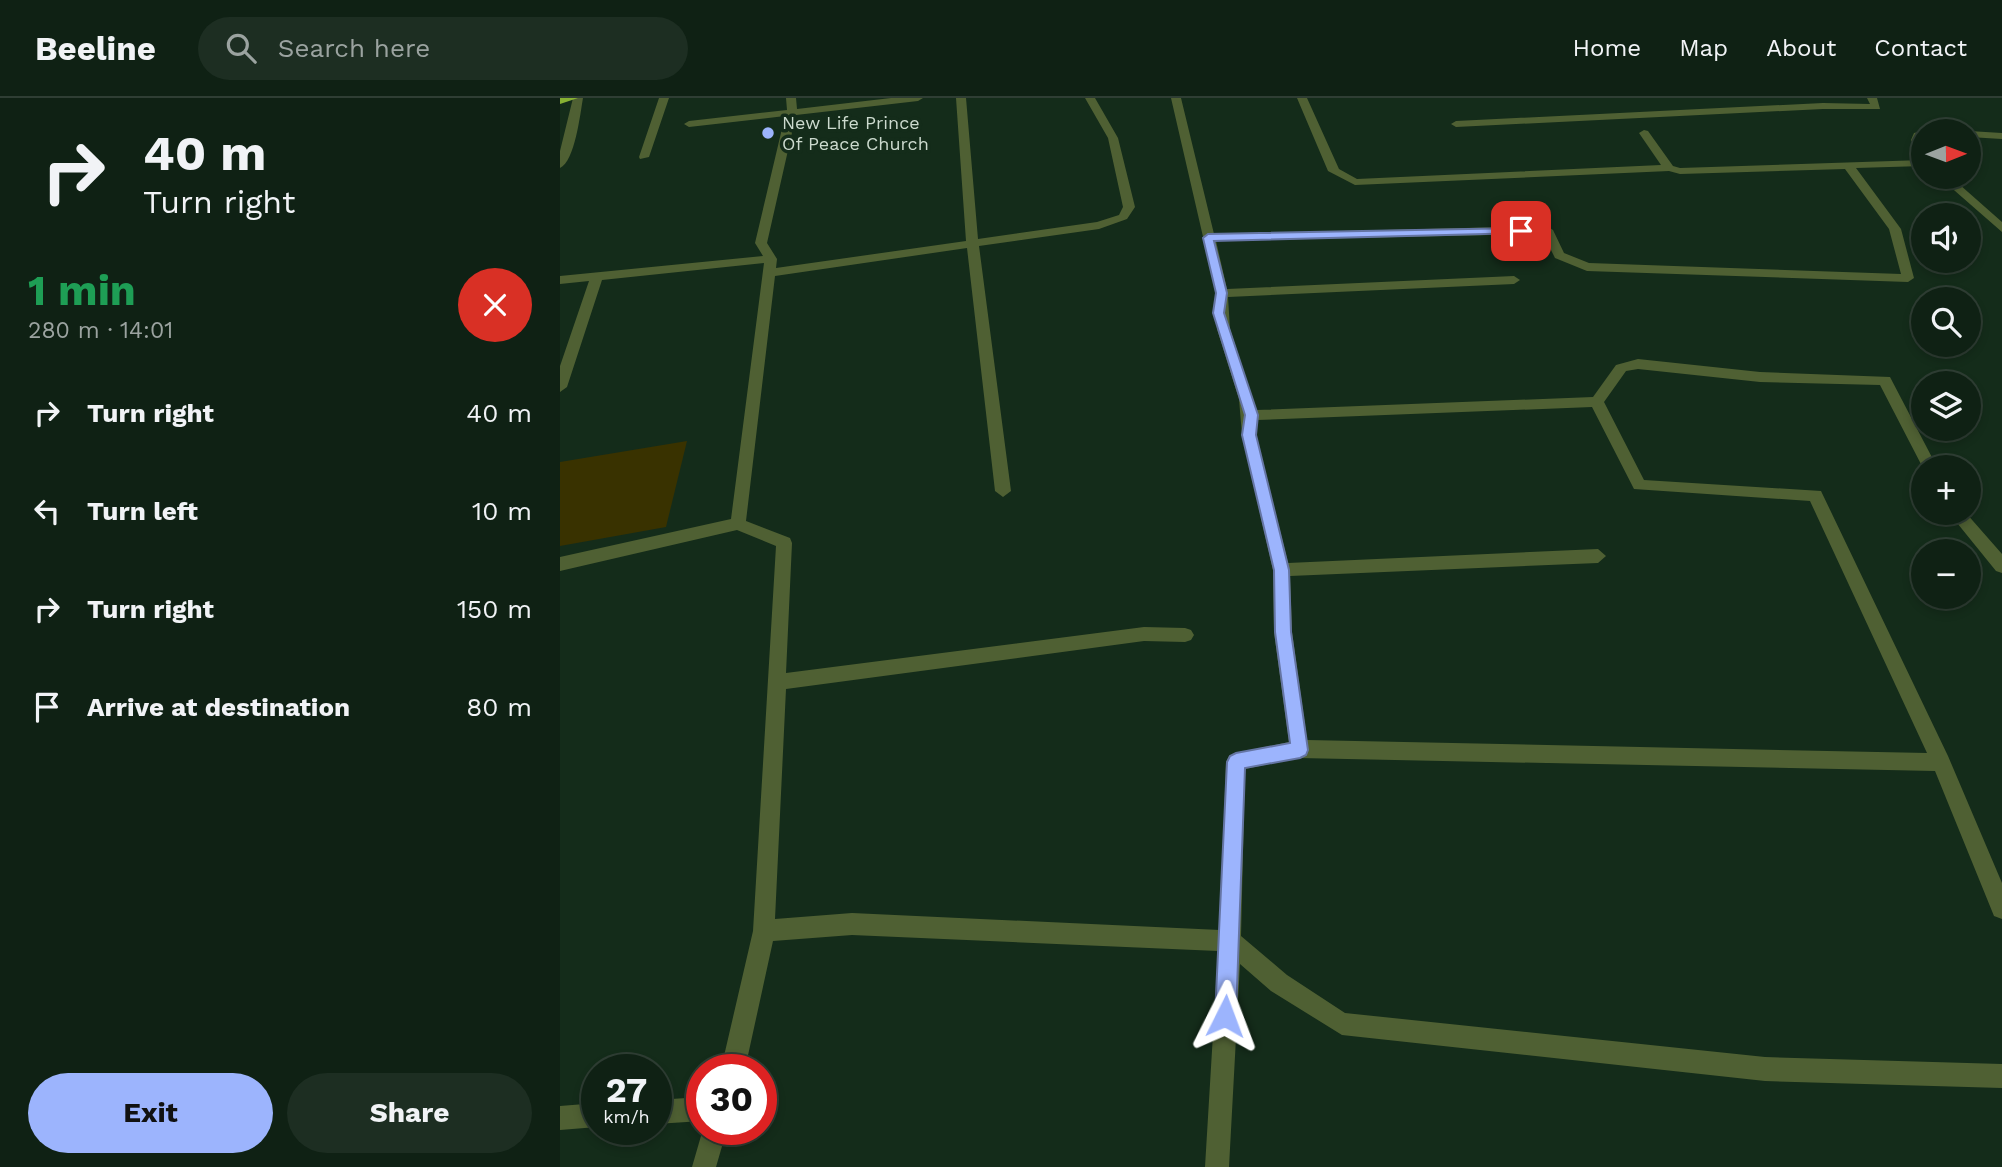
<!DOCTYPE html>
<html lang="en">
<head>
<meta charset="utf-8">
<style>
	:root { --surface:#0f2114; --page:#1d2e22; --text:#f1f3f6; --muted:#9ba3a0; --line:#2f3e34; --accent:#9cb4fd }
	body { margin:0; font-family:"Work Sans",sans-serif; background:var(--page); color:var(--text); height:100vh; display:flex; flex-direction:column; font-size:26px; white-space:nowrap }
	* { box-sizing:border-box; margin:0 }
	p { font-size:23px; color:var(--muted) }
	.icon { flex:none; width:38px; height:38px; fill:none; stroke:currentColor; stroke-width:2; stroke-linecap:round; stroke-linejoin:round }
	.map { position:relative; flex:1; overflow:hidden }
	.details { display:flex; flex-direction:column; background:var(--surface); width:560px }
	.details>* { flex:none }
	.guide { background:#0f2114; color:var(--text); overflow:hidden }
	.needle { width:46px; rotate:89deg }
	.controls { position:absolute; left:1351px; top:21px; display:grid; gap:14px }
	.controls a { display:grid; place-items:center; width:70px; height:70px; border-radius:50%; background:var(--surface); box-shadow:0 4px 10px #0003,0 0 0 2px var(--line); font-size:35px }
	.speed { position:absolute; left:21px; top:956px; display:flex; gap:14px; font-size:35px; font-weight:700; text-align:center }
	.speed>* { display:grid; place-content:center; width:91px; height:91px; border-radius:50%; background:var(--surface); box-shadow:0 4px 10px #0003,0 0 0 2px var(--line); line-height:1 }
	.speed small { font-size:18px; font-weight:400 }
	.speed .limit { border:10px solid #d22; background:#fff; color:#111 }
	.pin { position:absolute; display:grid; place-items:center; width:60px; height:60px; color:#fff; margin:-30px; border-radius:14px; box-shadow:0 4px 10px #0006 }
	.me { position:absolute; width:77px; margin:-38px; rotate:3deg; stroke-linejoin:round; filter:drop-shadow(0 0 5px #0008) }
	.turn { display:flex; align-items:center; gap:24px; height:147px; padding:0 28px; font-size:32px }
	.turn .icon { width:91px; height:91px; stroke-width:2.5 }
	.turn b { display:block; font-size:49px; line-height:60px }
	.round { display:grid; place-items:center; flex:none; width:74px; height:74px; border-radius:37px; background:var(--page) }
	.head { display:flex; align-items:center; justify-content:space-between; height:119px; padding:0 28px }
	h1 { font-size:42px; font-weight:700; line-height:52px; color:#1e9e55 }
	.primary-button { display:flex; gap:14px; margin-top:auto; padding:14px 28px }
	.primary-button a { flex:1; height:80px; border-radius:42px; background:var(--accent); color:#111; font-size:28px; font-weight:700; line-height:80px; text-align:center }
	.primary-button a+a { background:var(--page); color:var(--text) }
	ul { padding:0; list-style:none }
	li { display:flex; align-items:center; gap:21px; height:98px; padding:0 28px }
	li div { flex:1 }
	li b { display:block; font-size:26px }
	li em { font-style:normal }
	header { display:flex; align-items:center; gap:42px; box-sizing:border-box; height:98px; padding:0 35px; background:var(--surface); border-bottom:2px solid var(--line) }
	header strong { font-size:33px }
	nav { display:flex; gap:38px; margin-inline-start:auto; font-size:24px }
	.search { width:490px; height:63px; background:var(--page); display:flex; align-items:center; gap:18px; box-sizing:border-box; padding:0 24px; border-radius:38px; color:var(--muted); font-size:26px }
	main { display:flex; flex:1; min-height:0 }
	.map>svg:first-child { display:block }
</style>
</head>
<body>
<header>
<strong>Beeline</strong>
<div class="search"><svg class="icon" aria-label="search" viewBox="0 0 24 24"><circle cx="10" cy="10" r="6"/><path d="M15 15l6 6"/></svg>Search here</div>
<nav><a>Home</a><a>Map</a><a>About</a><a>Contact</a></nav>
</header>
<main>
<section class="details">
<div class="guide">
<div class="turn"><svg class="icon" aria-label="right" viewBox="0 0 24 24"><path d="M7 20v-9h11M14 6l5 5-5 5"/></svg><div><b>40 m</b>Turn right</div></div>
</div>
<div class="head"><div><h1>1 min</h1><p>280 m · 14:01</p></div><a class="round" style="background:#d93025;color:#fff"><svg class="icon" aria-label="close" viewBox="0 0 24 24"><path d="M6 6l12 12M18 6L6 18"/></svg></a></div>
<ul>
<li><svg class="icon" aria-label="right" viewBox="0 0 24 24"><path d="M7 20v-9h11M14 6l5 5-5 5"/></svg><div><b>Turn right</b></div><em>40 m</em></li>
<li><svg class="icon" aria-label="left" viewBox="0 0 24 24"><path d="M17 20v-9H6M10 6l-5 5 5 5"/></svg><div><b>Turn left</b></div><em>10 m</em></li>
<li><svg class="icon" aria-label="right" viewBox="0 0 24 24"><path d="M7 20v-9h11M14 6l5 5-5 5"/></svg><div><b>Turn right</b></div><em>150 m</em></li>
<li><svg class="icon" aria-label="arrive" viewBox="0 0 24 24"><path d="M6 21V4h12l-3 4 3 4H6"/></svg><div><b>Arrive at destination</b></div><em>80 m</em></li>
</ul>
<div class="primary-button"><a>Exit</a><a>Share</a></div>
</section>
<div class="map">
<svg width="1442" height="1069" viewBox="0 0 1442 1069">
	<rect width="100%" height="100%" fill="#142c1a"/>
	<path fill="#393200" d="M 127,343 L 106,429 L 0,448 L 0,364 Z"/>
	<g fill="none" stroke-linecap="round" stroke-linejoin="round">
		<path fill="#4f6033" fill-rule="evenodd" d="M 13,0 L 23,0 C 20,17 15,63 0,70 L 0,53 Z
			M 99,0 L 109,0 L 89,59 L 80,61 L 79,59 Z
			M 226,0 L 236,0 L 237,11 L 331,0 L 363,0 L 358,3 L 236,17 L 207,145 L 217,161 L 216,170 L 406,143 L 396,0 L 406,0 L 418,141 L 537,124 L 559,117 L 563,109 L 548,40 L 525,0 L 535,0 L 558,40 L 575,109 L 567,121 L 539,131 L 419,148 L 451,393 L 443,399 L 435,393 L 407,150 L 215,178 L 186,423 L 230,440 L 232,445 L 226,575 L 584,529 L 625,530 L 631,532 L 634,537 L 631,542 L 625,544 L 584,543 L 226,591 L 215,821 L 292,815 L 660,832 L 666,664 L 669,658 L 676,655 L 729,644 L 714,534 L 713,472 L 682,337 L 679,301 L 657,231 L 656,195 L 611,0 L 621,0 L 654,136 L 987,128 L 993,132 L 1004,155 L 1029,165 L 1341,176 L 1329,131 L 1285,71 L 1120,76 L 1109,73 L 795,87 L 768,73 L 737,0 L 747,0 L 779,71 L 797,81 L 1101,67 L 1079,35 L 1084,32 L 1088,33 L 1113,68 L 1120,70 L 1363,62 L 1363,68 L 1296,70 L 1341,131 L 1354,180 L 1348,184 L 1027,173 L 995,160 L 983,136 L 656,143 L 667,191 L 954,178 L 960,182 L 954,186 L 668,199 L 670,231 L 696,312 L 1033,299 L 1056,267 L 1078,261 L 1200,274 L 1330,279 L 1377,369 L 1363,370 L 1320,287 L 1200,284 L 1078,271 L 1066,273 L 1044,304 L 1084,382 L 1261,393 L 1388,658 L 1442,785 L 1442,821 L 1434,818 L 1375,673 L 739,660 L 685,671 L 681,838 L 727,877 L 785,915 L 1205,959 L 1442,966 L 1442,990 L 1205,983 L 782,937 L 711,893 L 680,866 L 669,1069 L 645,1069 L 658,853 L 292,837 L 213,843 L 185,971 L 161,971 L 193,833 L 216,448 L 177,432 L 0,473 L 0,459 L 171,421 L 204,165 L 42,182 L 7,289 L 0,294 L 0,268 L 29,183 L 0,186 L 0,178 L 203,158 L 195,145 L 225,18 L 129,29 L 124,26 L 129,23 L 227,12 ZM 1032,309 L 1074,391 L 1250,403 L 1367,655 L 747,642 L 732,534 L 730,478 L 1038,465 L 1046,458 L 1038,451 L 728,465 L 696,337 L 697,322 Z
			M 1307,0 L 1317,0 L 1320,11 L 1263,11 L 896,29 L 891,26 L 896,23 L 1263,5 L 1310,6 Z
			M 1363,33 L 1363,58 L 1359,57 L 1351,42 L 1354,35 Z
			M 1407,33 L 1409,33 L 1442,35 L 1442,41 L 1409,39 Z
			M 1379,79 L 1391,79 L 1442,124 L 1442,134 Z
			M 1389,415 L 1406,415 L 1442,456 L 1442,475 L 1436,473 Z
			M 142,999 L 142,1023 L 96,1026 L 96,1002 Z
			M 37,1005 L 37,1029 L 0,1032 L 0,1008 Z
			M 143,1031 L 167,1031 L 156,1069 L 132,1069 Z"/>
		<path fill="#87b133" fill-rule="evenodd" d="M 0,0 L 18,0 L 0,6 Z"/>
	</g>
	<path fill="#9cb4fd" stroke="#6575a4" stroke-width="2" d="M 961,130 L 966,133 L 964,135 L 654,143 L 667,195 L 664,215 L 698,317 L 696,337 L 729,472 L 731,534 L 748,652 L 746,657 L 740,660 L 685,670 L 676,918 L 673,926 L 665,929 L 658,926 L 655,918 L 667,664 L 670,658 L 676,655 L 730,645 L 715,534 L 714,472 L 682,337 L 685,317 L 653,215 L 656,195 L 643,140 L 648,136 Z"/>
	<circle fill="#9cb4fd" stroke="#142c1a" stroke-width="2.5" cx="208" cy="35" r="7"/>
	<g text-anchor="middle" stroke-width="7" stroke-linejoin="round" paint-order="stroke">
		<g font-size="18" fill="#ccdace" stroke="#142c1a" text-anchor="start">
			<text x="222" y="31">New Life Prince<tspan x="222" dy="21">Of Peace Church</tspan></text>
		</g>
	</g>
</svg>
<div class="controls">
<a><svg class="needle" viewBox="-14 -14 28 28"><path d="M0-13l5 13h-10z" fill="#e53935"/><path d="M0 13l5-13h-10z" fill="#9ba3a0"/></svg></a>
<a><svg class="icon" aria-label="sound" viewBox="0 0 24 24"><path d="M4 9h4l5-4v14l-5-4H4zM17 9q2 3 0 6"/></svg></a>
<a><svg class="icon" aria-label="search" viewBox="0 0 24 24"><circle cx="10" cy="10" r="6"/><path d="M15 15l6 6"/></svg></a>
<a><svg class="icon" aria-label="layers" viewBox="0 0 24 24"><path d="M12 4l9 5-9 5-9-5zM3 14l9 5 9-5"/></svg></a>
<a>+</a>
<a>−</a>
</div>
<div class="speed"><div>27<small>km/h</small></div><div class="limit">30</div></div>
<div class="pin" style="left:961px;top:133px;background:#d93025"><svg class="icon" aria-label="arrive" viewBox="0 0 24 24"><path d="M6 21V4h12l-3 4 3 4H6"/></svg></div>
<svg class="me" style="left:665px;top:918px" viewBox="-20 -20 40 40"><path d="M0-17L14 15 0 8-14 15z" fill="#9cb4fd" stroke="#fff" stroke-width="4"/></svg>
</div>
</main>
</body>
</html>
